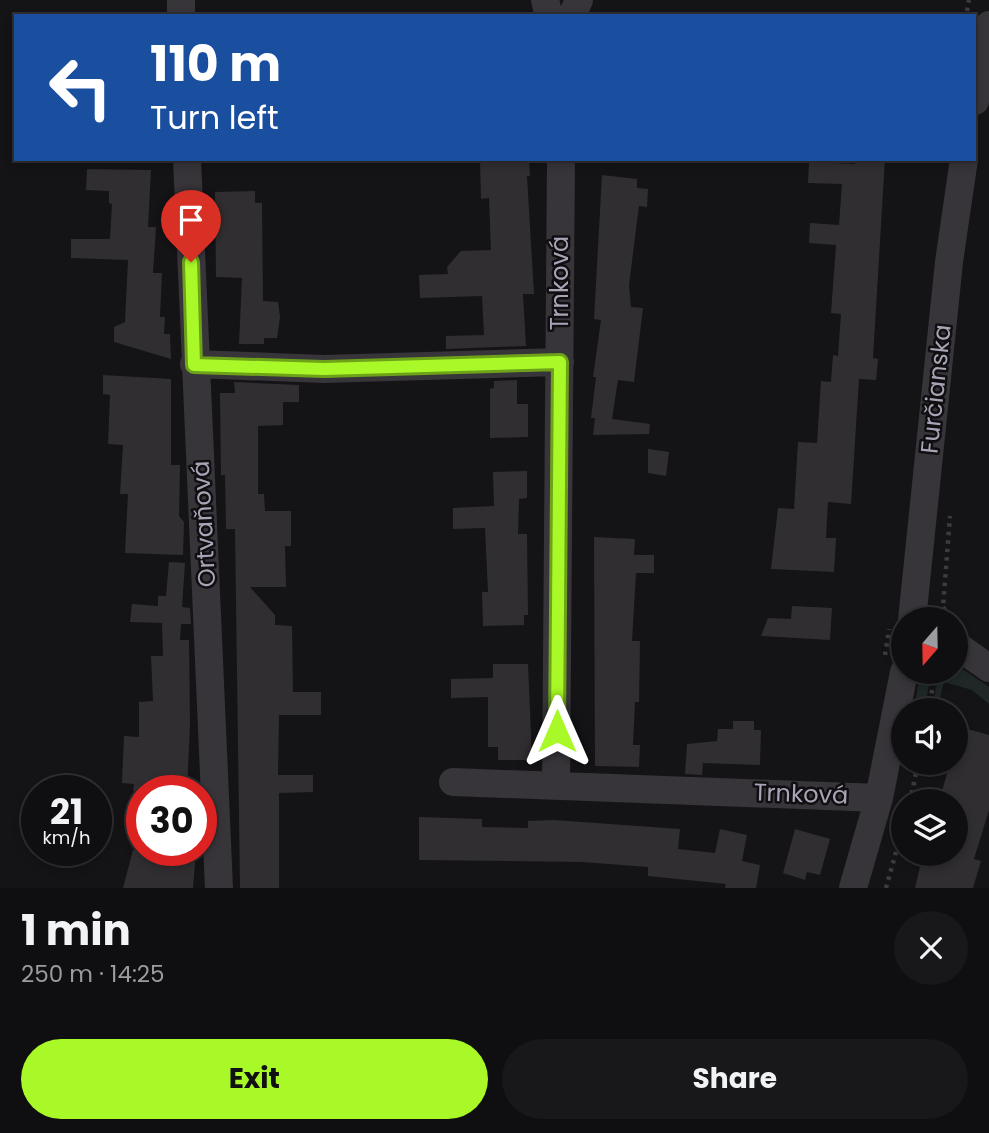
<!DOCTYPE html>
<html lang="en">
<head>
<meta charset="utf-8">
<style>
	:root { --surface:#0f0e10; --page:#181719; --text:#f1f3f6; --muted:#9b9c9f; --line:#2f2e30; --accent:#a8f927 }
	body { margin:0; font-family:Poppins,sans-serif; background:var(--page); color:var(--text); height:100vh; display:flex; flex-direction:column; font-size:26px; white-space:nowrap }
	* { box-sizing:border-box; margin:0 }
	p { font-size:23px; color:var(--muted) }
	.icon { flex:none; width:38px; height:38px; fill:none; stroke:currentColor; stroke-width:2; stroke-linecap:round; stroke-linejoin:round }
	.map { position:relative; height:888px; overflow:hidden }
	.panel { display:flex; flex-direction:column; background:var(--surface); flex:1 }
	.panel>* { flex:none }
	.hud { position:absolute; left:14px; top:14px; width:962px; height:147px; border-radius:0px; box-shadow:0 4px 10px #0003,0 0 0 2px var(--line); background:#1a4fa0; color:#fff; overflow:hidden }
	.needle { width:46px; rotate:200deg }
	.buttons { position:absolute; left:891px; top:607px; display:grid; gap:14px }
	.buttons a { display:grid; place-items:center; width:77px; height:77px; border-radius:50%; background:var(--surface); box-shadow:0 4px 10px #0003,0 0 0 2px var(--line); font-size:35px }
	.speed { position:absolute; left:21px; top:775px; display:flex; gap:14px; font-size:35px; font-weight:700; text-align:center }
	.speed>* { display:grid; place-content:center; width:91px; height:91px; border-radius:50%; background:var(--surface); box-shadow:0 4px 10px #0003,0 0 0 2px var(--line); line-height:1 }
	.speed small { font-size:18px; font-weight:400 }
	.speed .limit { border:10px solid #d22; background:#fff; color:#111 }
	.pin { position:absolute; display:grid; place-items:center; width:60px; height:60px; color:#fff; margin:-72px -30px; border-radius:50% 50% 50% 0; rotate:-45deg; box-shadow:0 0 7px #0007 }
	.pin .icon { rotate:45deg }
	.me { position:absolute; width:77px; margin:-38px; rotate:0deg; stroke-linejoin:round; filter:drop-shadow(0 0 5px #0008) }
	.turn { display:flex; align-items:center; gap:24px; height:147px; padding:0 21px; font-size:32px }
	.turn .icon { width:91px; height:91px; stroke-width:2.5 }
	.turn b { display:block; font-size:49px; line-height:60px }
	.round { display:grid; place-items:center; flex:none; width:74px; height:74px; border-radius:37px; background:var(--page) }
	.head { display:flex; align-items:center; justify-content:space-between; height:119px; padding:0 21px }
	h1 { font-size:42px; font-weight:700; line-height:52px }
	.button { display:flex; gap:14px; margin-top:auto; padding:14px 21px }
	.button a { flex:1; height:80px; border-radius:42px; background:var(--accent); color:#111; font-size:28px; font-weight:700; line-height:80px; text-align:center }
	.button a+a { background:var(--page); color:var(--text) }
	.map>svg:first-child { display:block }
</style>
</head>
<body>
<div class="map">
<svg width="989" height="888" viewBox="0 0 989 888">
	<rect width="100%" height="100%" fill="#141315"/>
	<path fill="#1f2826" d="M 956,665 L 989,687 L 989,704 L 972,690 L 944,682 L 938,705 L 933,704 L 939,672 L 956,672 Z
		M 920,672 L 931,672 L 926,703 L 916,699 Z"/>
	<path fill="#302e31" d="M 497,159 L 529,159 L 530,176 L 527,176 L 534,294 L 523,294 L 526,346 L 446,349 L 446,336 L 484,335 L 482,296 L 420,298 L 419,275 L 448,274 L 447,267 L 461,251 L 491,250 L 489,198 L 481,199 L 480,161 Z
		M 855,159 L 885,159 L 873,358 L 878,359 L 876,380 L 859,379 L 851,504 L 828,502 L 826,538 L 836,538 L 834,572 L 771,569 L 778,508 L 794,509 L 798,442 L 817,443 L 821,381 L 831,382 L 833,355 L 838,356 L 841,314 L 831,313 L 836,245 L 809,243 L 810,223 L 839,225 L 842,184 L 808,183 L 809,162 L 855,164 Z
		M 87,169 L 151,170 L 148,227 L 156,227 L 153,273 L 162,273 L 160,317 L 165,317 L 164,334 L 170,334 L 171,359 L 114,342 L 114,327 L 125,322 L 128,260 L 71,258 L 71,239 L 110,239 L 112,204 L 109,203 L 109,191 L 86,190 Z
		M 602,175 L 637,179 L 637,188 L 648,189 L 647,207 L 639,206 L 629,285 L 631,307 L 643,308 L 634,382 L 618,380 L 612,419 L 650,424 L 649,434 L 593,435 L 595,418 L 591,418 L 596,377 L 593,377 L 601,320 L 594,319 Z
		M 255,191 L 255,203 L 262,203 L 263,301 L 278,302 L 280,317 L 277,338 L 264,338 L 264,344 L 239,344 L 242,278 L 216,277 L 215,192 Z
		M 103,375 L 171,379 L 171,465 L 180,465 L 179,516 L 184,522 L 183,555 L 125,553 L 128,494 L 120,494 L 123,445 L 108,444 L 110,395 L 103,394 Z
		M 517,380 L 517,404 L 528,404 L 528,437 L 490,438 L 490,389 L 494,388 L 494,381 Z
		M 234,382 L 299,385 L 299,402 L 283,402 L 283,425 L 258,426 L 258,494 L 264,494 L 265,511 L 291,511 L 291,546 L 285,546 L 286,587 L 250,587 L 275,615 L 275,625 L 292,626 L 293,692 L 321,692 L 321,715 L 279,715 L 278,775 L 313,775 L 313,792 L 279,793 L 279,888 L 240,888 L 235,529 L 226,529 L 225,475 L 221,475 L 220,393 L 235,393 Z
		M 648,449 L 669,452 L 666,476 L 648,473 Z
		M 527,471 L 527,498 L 519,499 L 518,534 L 527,534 L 528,615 L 524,615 L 524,625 L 483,626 L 482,592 L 488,592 L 485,528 L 453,529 L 453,508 L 494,506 L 493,472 Z
		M 594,537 L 635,539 L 634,555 L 654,555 L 654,573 L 636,573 L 632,641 L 640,641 L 639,702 L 635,702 L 633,745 L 640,745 L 639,767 L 595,766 Z
		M 169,562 L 185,563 L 182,607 L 190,608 L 191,624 L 181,624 L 180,640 L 189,640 L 190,725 L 187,791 L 133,791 L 134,784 L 122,783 L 124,736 L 139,737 L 139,702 L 153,701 L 151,656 L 163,656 L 162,623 L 130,622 L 132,604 L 158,606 L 158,596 L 166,596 Z
		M 792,606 L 832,608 L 830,640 L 761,636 L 768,618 L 791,619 Z
		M 493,664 L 528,664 L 532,760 L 498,760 L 498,747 L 488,747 L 488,697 L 451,698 L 451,679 L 493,678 Z
		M 733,721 L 754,721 L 754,730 L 761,730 L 760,765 L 703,763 L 702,775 L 685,774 L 687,744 L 717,741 L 718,729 L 733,729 Z
		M 960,727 L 989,735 L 989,810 L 974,859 L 981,861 L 973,888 L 915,888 L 923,854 L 956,854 L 956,802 L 939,802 L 950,763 L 956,763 L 956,743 Z
		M 419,817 L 482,819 L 482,827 L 528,828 L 528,821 L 554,820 L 680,829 L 678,849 L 715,853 L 720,829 L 747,835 L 742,861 L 760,865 L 756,888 L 725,888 L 726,884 L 648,876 L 648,867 L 582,862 L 419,860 Z
		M 795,829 L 830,839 L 820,875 L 807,872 L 805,880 L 783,873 Z
		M 133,850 L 196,850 L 193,888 L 123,888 Z"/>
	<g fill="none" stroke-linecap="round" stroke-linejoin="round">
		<path stroke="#3d3a41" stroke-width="4.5" stroke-dasharray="3.5 5" stroke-linecap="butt" d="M 967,11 L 969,0
			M 943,607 L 953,620
			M 942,620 L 950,516
			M 885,655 L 889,629
			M 928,710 L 936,672
			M 910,802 L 918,763
			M 886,888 L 903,827"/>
		<path stroke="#37343a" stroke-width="28" d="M 181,0 L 181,16
			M 545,0 L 549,16
			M 572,16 L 579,0
			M 975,101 L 989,25
			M 187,159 L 219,888
			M 194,364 L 324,369 L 560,362
			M 912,620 L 949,262 L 964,159
			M 956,645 L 989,668
			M 453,782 L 879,798
			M 556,784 L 561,159
			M 853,888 L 879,798 L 904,672"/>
	</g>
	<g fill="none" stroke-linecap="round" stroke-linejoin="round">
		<g stroke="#6da219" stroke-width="18">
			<path id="route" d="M 191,262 L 194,365 L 324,369 L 560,362 L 557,731"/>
		</g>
		<use href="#route" stroke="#a8f927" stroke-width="12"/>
	</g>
	<g text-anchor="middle" stroke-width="5" stroke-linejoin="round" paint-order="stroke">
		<g font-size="24" fill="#aba4b6" stroke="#0f0e10">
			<text transform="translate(560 283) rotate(-90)" y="8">Trnková</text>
			<text transform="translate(936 389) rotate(-84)" y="8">Furčianska</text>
			<text transform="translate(204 524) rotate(-93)" y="8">Ortvaňová</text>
			<text transform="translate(801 794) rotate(2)" y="8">Trnková</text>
		</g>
	</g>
</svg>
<div class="buttons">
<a><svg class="needle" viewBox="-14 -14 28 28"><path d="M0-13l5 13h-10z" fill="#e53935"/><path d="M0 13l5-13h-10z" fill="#9b9c9f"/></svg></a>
<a><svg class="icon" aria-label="sound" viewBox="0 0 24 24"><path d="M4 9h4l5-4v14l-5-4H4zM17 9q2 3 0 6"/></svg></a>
<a><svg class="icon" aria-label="layers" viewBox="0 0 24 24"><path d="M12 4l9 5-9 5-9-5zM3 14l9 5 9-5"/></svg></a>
</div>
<div class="speed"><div>21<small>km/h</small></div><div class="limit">30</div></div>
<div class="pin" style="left:191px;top:262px;background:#d93025"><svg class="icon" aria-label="arrive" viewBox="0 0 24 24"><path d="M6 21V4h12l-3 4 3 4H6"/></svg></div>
<svg class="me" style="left:557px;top:731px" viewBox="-20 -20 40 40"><path d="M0-17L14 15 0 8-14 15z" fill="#a8f927" stroke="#fff" stroke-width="4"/></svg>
<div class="hud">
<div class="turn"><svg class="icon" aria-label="left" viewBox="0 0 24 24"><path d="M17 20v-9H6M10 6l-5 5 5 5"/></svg><div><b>110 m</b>Turn left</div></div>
</div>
</div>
<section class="panel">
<div class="head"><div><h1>1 min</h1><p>250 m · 14:25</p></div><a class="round"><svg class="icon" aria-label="close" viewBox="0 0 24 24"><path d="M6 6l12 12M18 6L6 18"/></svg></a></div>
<div class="button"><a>Exit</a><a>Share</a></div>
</section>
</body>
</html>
